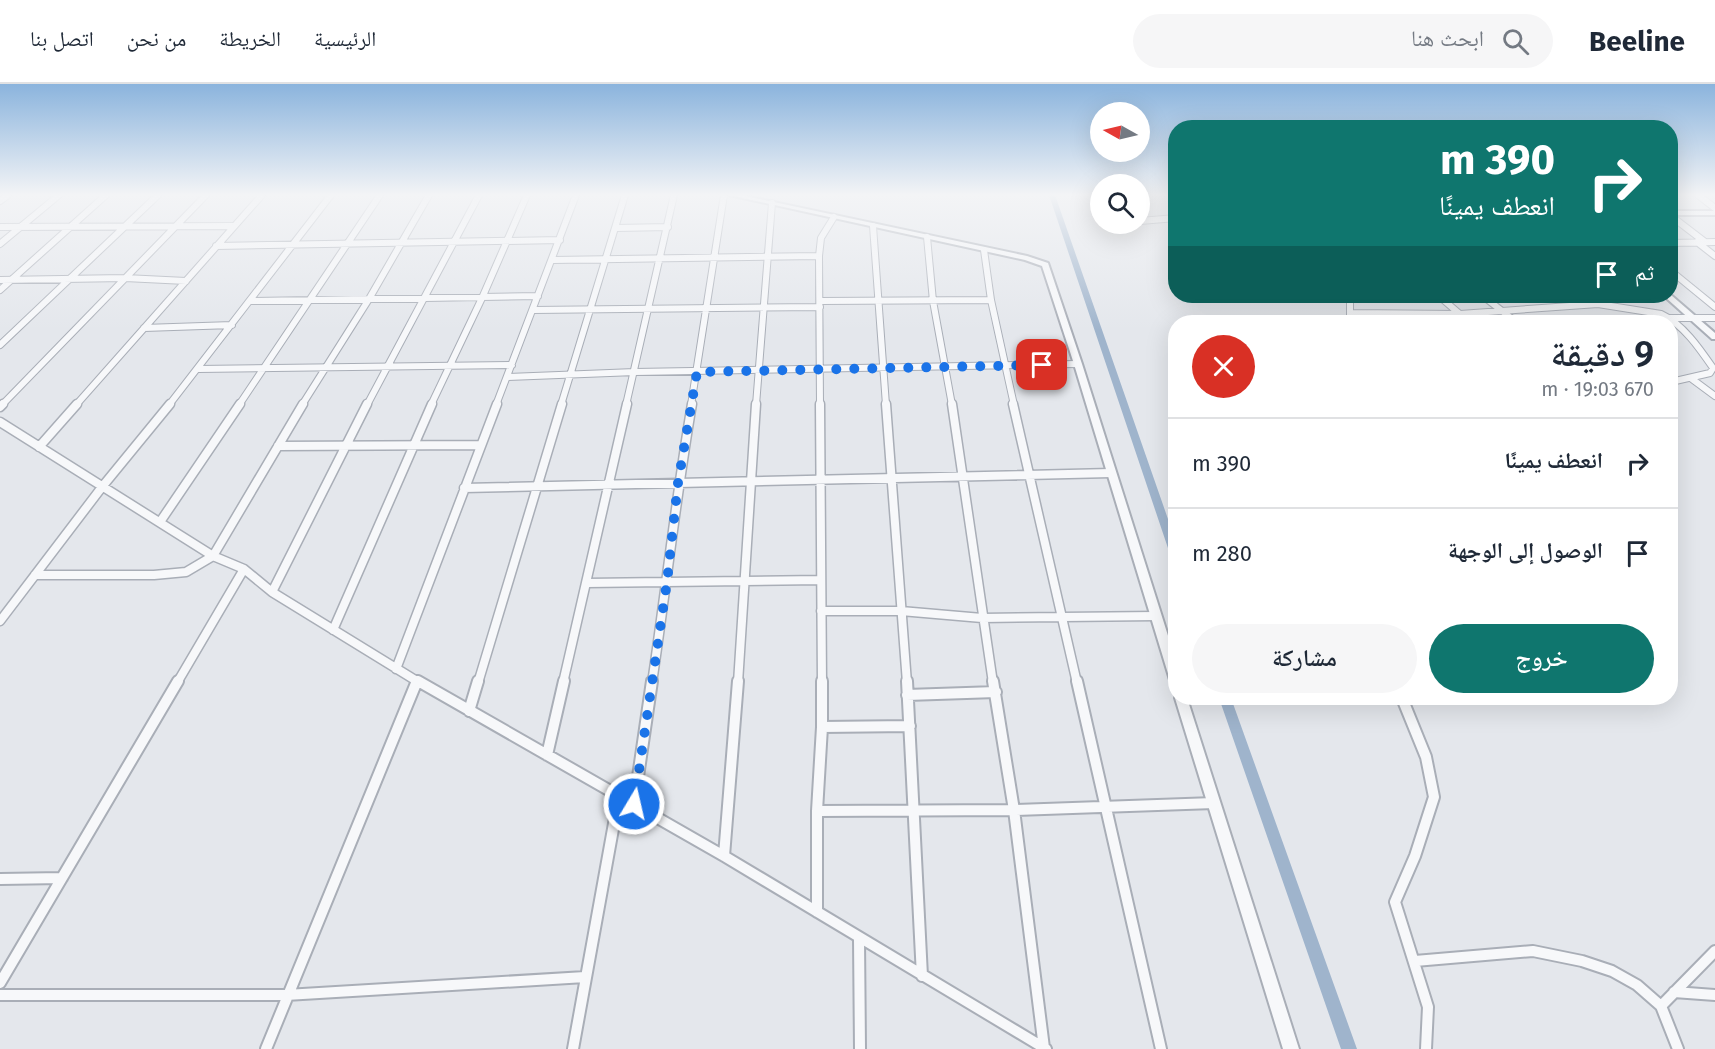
<!DOCTYPE html>
<html lang="ar">
<head>
<meta charset="utf-8">
<style>
	:root { --surface:#fff; --page:#f6f6f7; --text:#1f2937; --muted:#747a83; --line:#e0e1e3; --accent:#0f766e }
	body { margin:0; font-family:"Fira Sans","Noto Naskh Arabic",sans-serif; background:var(--page); color:var(--text); direction:rtl; height:100vh; display:flex; flex-direction:column; font-size:22px; white-space:nowrap }
	* { box-sizing:border-box; margin:0 }
	p { font-size:20px; color:var(--muted) }
	.icon { flex:none; width:33px; height:33px; fill:none; stroke:currentColor; stroke-width:2; stroke-linecap:round; stroke-linejoin:round }
	.map { position:relative; flex:1; overflow:hidden; direction:ltr }
	.details { position:absolute; left:1168px; top:231px; width:510px; height:390px; display:flex; flex-direction:column; background:var(--surface); border-radius:24px; box-shadow:0 6px 24px #0002; direction:rtl }
	.details>* { flex:none }
	.banner { position:absolute; left:1168px; top:36px; width:510px; height:183px; border-radius:24px; box-shadow:0 6px 24px #0002; direction:rtl; background:#0f766e; color:#fff; overflow:hidden }
	.needle { width:39px; rotate:278deg }
	.tools { position:absolute; left:1090px; top:18px; display:grid; gap:12px }
	.tools a { display:grid; place-items:center; width:60px; height:60px; border-radius:50%; background:var(--surface); box-shadow:0 6px 24px #0002; font-size:30px }
	.pin { position:absolute; display:grid; place-items:center; width:51px; height:51px; color:#fff; margin:-26px; border-radius:12px; box-shadow:0 3px 9px #0006 }
	.me { position:absolute; width:66px; margin:-33px; rotate:9deg; stroke-linejoin:round; filter:drop-shadow(0 0 4px #0008) }
	.turn { display:flex; align-items:center; gap:21px; height:126px; padding:0 24px; font-size:27px }
	.turn .icon { width:78px; height:78px; stroke-width:2.5 }
	.turn b { display:block; font-size:42px; line-height:51px }
	.then { display:flex; align-items:center; height:57px; padding:0 24px; background:#0003; gap:12px; font-size:22px }
	.round { display:grid; place-items:center; flex:none; width:63px; height:63px; border-radius:32px; background:var(--page) }
	.head { display:flex; align-items:center; justify-content:space-between; height:102px; padding:0 24px }
	h1 { font-size:36px; font-weight:600; line-height:45px }
	.button { display:flex; gap:12px; margin-top:auto; padding:12px 24px }
	.button a { flex:1; height:69px; border-radius:36px; background:var(--accent); color:#fff; font-size:24px; font-weight:600; line-height:69px; text-align:center }
	.button a+a { background:var(--page); color:var(--text) }
	ul { padding:0; list-style:none }
	li { display:flex; align-items:center; gap:18px; height:90px; padding:0 24px; border-top:2px solid var(--line) }
	li div { flex:1 }
	li b { display:block; font-size:22px }
	li em { font-style:normal }
	header { display:flex; align-items:center; gap:36px; box-sizing:border-box; height:84px; padding:0 30px; background:var(--surface); border-bottom:2px solid var(--line) }
	header strong { font-size:28px }
	nav { display:flex; gap:33px; margin-inline-start:auto; font-size:21px }
	.search { width:420px; height:54px; background:var(--page); display:flex; align-items:center; gap:15px; box-sizing:border-box; padding:0 21px; border-radius:33px; color:var(--muted); font-size:22px }
	.map>svg:first-child { display:block }
</style>
</head>
<body>
<header>
<strong>Beeline</strong>
<div class="search"><svg class="icon" aria-label="search" viewBox="0 0 24 24"><circle cx="10" cy="10" r="6"/><path d="M15 15l6 6"/></svg>ابحث هنا</div>
<nav><a>الرئيسية</a><a>الخريطة</a><a>من نحن</a><a>اتصل بنا</a></nav>
</header>
<div class="map">
<svg width="1715" height="965" viewBox="0 0 1715 965">
	<rect width="100%" height="100%" fill="#e4e7ec"/>
	<g fill="none" stroke-linecap="round" stroke-linejoin="round">
		<path fill="#9fb4cc" fill-rule="evenodd" d="M 1049,111 L 1055,111 L 1176,458 L 1176,477 L 1171,473 Z
			M 1219,614 L 1231,614 L 1357,965 L 1341,965 Z"/>
		<g stroke="#a9aeb7" stroke-width="8">
			<path id="minor-far2" d="M 1698,111 L 1715,124
				M 0,117 L 8,111
				M 1671,132 L 1705,158
				M 1140,137 L 1176,134
				M 873,142 L 886,321
				M 0,143 L 233,142
				M 616,144 L 668,143
				M 927,153 L 933,217 L 952,321
				M 1697,158 L 1715,172
				M 1671,159 L 1715,158
				M 0,160 L 59,111
				M 216,162 L 560,156
				M 984,166 L 991,216 L 1014,321
				M 553,176 L 819,172
				M 1671,187 L 1715,223
				M 0,196 L 125,194 L 186,197
				M 0,206 L 106,111
				M 1350,212 L 1350,238
				M 1439,212 L 1469,238
				M 1483,212 L 1516,238
				M 1569,212 L 1598,220 L 1661,230 C 1683,240 1700,265 1713,284 L 1710,289 L 1671,298
				M 251,217 L 538,212
				M 820,217 L 991,216
				M 533,226 L 820,223
				M 1350,229 L 1460,230 L 1598,220
				M 1670,234 L 1715,234
				M 144,244 L 232,241
				M 0,261 L 158,111
				M 198,285 L 512,281
				M 508,293 L 635,288 L 1078,280
				M 1692,295 L 1715,312
				M 2,321 L 206,111
				M 76,321 L 262,111
				M 169,321 L 331,111
				M 239,321 L 380,111
				M 302,321 L 369,215 L 429,111
				M 367,321 L 479,111
				M 431,321 L 482,214 L 527,111
				M 496,321 L 576,111
				M 561,321 L 625,111
				M 626,321 L 674,111
				M 691,321 L 724,111
				M 756,321 L 772,119
				M 820,321 L 819,172 L 821,154 L 834,133"/>
		</g>
		<g stroke="#a9aeb7" stroke-width="11">
			<path id="minor-far1" d="M 820,320 L 822,599
				M 886,320 L 907,599
				M 952,320 L 993,599
				M 1013,320 L 1077,599
				M 0,323 L 3,320
				M 0,338 L 213,472 L 244,485 L 272,508 L 420,599
				M 278,362 L 480,361
				M 39,363 L 77,320
				M 464,404 L 1111,389
				M 160,438 L 240,320
				M 35,491 L 154,491 L 186,488 L 213,472 L 303,320
				M 587,499 L 821,496
				M 272,508 L 367,320
				M 821,527 L 901,527 L 982,534 L 1156,532
				M 0,537 L 102,403 L 170,320
				M 333,546 L 432,320
				M 396,585 L 497,320
				M 177,599 L 244,485
				M 478,599 L 562,320
				M 563,599 L 627,320
				M 652,599 C 666,506 676,412 692,320
				M 738,599 L 756,320"/>
		</g>
		<g stroke="#a9aeb7" stroke-width="14">
			<path id="minor" d="M 418,597 L 724,772 L 1046,965
				M 907,597 L 922,892
				M 993,597 L 1014,726 L 1044,964
				M 1077,597 L 1161,965
				M 907,611 L 996,608
				M 1402,614 L 1426,673 L 1434,713 L 1415,772 L 1395,818 L 1428,923 L 1426,965
				M 469,627 L 478,597
				M 822,643 L 910,642
				M 547,671 L 564,597
				M 634,720 L 652,597
				M 817,727 L 1014,726 L 1214,719
				M 724,772 L 738,597
				M 0,795 L 62,794
				M 817,828 L 817,727 L 822,643 L 822,597
				M 859,855 L 860,965
				M 1415,877 L 1533,867 L 1582,877 L 1612,887 L 1637,901 L 1661,922 L 1678,965
				M 0,899 L 178,597
				M 1674,908 L 1715,911
				M 0,911 L 286,911 L 585,893
				M 1661,922 L 1715,867
				M 266,965 L 417,597
				M 573,965 L 619,712"/>
		</g>
		<g stroke="#a9aeb7" stroke-width="4">
			<path id="tertiary" d="M 729,111 L 741,111 L 1027,172 L 1048,179 L 1082,280 L 1176,577 L 1176,601 L 1172,599 L 1170,596 L 1074,280 L 1042,182 L 1025,176 Z
				M 1671,127 L 1715,127 L 1715,131 L 1671,131 Z
				M 1671,211 L 1715,249 L 1715,255 L 1712,255 L 1664,212 Z
				M 1176,612 L 1176,614 L 1187,614 L 1299,965 L 1283,965 L 1175,614 Z"/>
		</g>
		<use href="#minor-far2" stroke="#f7f8fa" stroke-width="6"/>
		<use href="#minor-far1" stroke="#f7f8fa" stroke-width="8"/>
		<use href="#minor" stroke="#f7f8fa" stroke-width="10"/>
		<use href="#tertiary" fill="#f7f8fa" fill-rule="evenodd"/>
	</g>
	<linearGradient id="sky" x2="0" y2="1"><stop stop-color="#8bb4dd"/><stop offset="0.45" stop-color="#f3f4f6"/><stop offset="1" stop-color="#f3f4f6" stop-opacity="0"/></linearGradient>
	<rect width="1715" height="246" fill="url(#sky)"/>
	<g fill="none" stroke-linecap="round" stroke-linejoin="round">
		<path stroke="#1a73e8" stroke-width="10" stroke-dasharray="0 18" d="M 634,720 L 667,498 L 678,399 L 697,288 L 1042,281"/>
	</g>
</svg>
<div class="tools">
<a><svg class="needle" viewBox="-14 -14 28 28"><path d="M0-13l5 13h-10z" fill="#e53935"/><path d="M0 13l5-13h-10z" fill="#747a83"/></svg></a>
<a><svg class="icon" aria-label="search" viewBox="0 0 24 24"><circle cx="10" cy="10" r="6"/><path d="M15 15l6 6"/></svg></a>
</div>
<div class="pin" style="left:1042px;top:281px;background:#d93025"><svg class="icon" aria-label="arrive" viewBox="0 0 24 24"><path d="M6 21V4h12l-3 4 3 4H6"/></svg></div>
<svg class="me" style="left:634px;top:720px" viewBox="-20 -20 40 40"><circle r="17" fill="#1a73e8" stroke="#fff" stroke-width="3"/><path d="M0-11L8 9 0 5-8 9z" fill="#fff"/></svg>
<div class="banner">
<div class="turn"><svg class="icon" aria-label="right" viewBox="0 0 24 24"><path d="M7 20v-9h11M14 6l5 5-5 5"/></svg><div><b>390 m</b>انعطف يمينًا</div></div>
<div class="then">ثم<svg class="icon" aria-label="arrive" viewBox="0 0 24 24"><path d="M6 21V4h12l-3 4 3 4H6"/></svg></div>
</div>
<section class="details">
<div class="head"><div><h1>9 دقيقة</h1><p>670 m · 19:03</p></div><a class="round" style="background:#d93025;color:#fff"><svg class="icon" aria-label="close" viewBox="0 0 24 24"><path d="M6 6l12 12M18 6L6 18"/></svg></a></div>
<ul>
<li><svg class="icon" aria-label="right" viewBox="0 0 24 24"><path d="M7 20v-9h11M14 6l5 5-5 5"/></svg><div><b>انعطف يمينًا</b></div><em>390 m</em></li>
<li><svg class="icon" aria-label="arrive" viewBox="0 0 24 24"><path d="M6 21V4h12l-3 4 3 4H6"/></svg><div><b>الوصول إلى الوجهة</b></div><em>280 m</em></li>
</ul>
<div class="button"><a>خروج</a><a>مشاركة</a></div>
</section>
</div>
</body>
</html>
